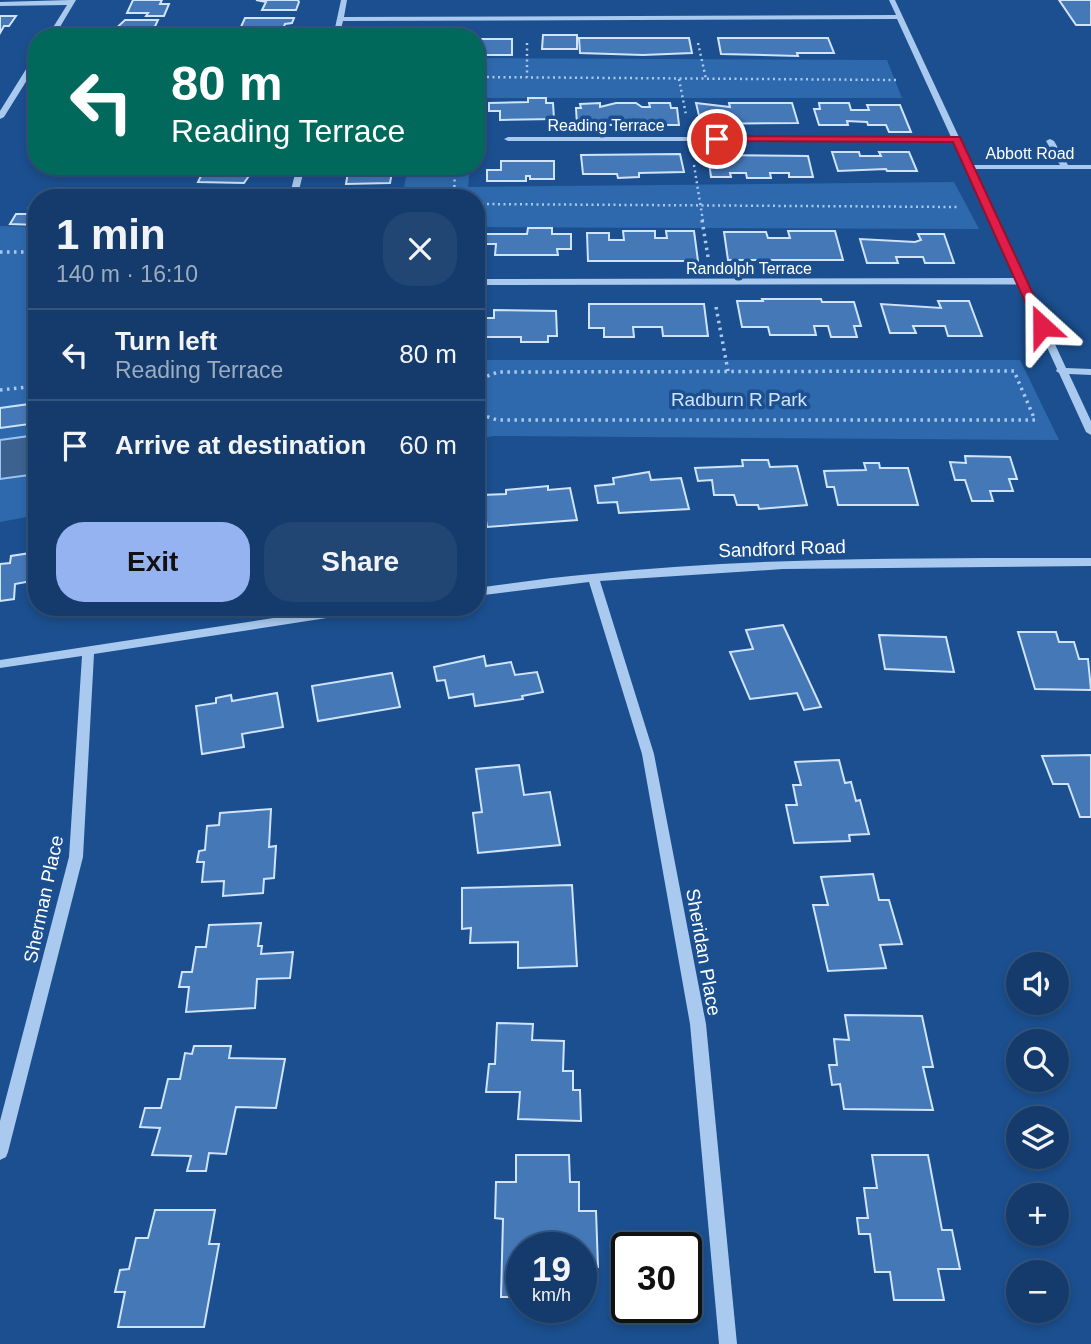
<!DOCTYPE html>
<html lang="en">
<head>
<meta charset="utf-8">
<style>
	:root { --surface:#143b6b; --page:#214673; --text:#f1f3f6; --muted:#9dadc1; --line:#33557e; --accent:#95b2f1 }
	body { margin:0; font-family:Helvetica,sans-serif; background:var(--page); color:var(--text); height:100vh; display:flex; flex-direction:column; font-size:26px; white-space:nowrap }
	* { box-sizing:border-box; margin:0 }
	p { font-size:23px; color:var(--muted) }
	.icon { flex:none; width:38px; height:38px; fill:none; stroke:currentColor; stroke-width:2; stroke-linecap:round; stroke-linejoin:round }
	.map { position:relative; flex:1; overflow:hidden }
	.side { position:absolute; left:28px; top:189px; width:457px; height:427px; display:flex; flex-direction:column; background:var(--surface); border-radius:28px; box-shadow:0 4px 10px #0003,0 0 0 2px var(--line) }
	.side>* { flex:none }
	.guide { position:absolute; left:28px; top:28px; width:457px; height:147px; border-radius:28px; box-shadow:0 4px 10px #0003,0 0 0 2px var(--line); background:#00695c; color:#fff; overflow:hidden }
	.controls { position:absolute; left:1006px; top:952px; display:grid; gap:14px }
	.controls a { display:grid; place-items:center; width:63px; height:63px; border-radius:50%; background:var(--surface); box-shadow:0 4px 10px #0003,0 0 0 2px var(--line); font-size:35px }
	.speed { position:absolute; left:506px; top:1232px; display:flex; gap:14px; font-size:35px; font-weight:700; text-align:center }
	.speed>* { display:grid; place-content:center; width:91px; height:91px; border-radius:50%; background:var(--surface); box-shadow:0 4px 10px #0003,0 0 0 2px var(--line); line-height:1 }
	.speed small { font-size:18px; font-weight:400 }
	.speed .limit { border:4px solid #111; border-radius:10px; background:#fff; color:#111 }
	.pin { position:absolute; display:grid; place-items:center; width:60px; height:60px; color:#fff; margin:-30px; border:4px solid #fff; border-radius:50%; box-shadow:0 2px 7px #0007 }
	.me { position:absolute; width:77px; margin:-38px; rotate:336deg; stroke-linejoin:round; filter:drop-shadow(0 0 5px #0008) }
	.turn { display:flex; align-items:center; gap:24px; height:147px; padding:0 28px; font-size:32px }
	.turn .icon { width:91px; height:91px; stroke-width:2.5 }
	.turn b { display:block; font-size:49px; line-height:60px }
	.round { display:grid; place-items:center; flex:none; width:74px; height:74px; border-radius:28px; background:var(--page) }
	.summary { display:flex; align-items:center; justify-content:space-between; height:119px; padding:0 28px }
	h1 { font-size:42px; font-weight:700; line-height:52px }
	.action { display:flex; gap:14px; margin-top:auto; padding:14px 28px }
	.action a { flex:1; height:80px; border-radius:28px; background:var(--accent); color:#111; font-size:28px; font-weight:700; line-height:80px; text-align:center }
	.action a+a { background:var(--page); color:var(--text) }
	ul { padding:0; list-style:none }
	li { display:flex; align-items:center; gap:21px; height:91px; padding:0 28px; border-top:2px solid var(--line) }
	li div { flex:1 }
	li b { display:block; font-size:26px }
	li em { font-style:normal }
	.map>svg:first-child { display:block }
</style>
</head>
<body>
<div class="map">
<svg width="1091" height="1344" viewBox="0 0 1091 1344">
	<rect width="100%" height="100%" fill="#1b4f8f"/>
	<path fill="#2e69ad" d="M 476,58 L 887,60 L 902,98 L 478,98 L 476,114 Z
		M 408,166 L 470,166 L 468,187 L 954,182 L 979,229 L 476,227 L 476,198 L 402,198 Z
		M 0,226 L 37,227 L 37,515 L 0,522 Z
		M 476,360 L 1020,360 L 1059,440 L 494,436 L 476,439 Z"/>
	<path fill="#3c6290" stroke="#9cc4f0" stroke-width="2" d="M 37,435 L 37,474 L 0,479 L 0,440 Z"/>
	<path fill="#4478b7" stroke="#cfe3fa" stroke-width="2" d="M 133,0 L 162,0 L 160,4 L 169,4 L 164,16 L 146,16 L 148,13 L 127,13 Z
		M 256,0 L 298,0 L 299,2 L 296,10 L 262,10 L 266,2 Z
		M 1059,0 L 1091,0 L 1091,25 L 1076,25 Z
		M 0,16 L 16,16 L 9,26 L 4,26 L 0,33 Z
		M 245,18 L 294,18 L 292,23 L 285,24 L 283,29 L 288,29 L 286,34 L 249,34 L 250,30 L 240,29 Z
		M 125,20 L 158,20 L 150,37 L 109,35 Z
		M 543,35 L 577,35 L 577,49 L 542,49 Z
		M 579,38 L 689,38 L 692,53 L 643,55 L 580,53 Z
		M 718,38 L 828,38 L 834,53 L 797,53 L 798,56 L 721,54 Z
		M 476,39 L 512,39 L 512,55 L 476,55 Z
		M 528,98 L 546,98 L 546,103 L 553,103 L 554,119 L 500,120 L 500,111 L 489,111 L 489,103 L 528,102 Z
		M 600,103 L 600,107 L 616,103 L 636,103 L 642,107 L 650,107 L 649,103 L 670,103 L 671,108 L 677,108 L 679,125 L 577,125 L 576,108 L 581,108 L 580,104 Z
		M 696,103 L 730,107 L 729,103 L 792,103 L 798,123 L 701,124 Z
		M 819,103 L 849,103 L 851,110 L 869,110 L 867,105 L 900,105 L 911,132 L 889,132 L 886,125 L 868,125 L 867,122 L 847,121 L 848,125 L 819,125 L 814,109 L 820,109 Z
		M 832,152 L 859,152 L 860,156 L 881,156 L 879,152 L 909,152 L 917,171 L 887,171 L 886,169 L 838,171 Z
		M 680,154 L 684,172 L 639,173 L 639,177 L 618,178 L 617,174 L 583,174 L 581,155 Z
		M 708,155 L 808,156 L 813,177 L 789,177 L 789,173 L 770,173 L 771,178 L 747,178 L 746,173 L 730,173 L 731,177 L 711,177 Z
		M 501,161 L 554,161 L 554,179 L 530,179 L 530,176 L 526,176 L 526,181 L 487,181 L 487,170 L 501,170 Z
		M 216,166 L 249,166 L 247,170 L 253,170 L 244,183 L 198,182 L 202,174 L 213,174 Z
		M 349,166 L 385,166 L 384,172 L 392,172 L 390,183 L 346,184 Z
		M 44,192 L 84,192 L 81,198 L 40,198 Z
		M 337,193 L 384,193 L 383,198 L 336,198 Z
		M 37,203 L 37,225 L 10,224 L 16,214 L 30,214 L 32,210 L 29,208 Z
		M 528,228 L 552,228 L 552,234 L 571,234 L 571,249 L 557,249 L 558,255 L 495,255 L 496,244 L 482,244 L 483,234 L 527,234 Z
		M 623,231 L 655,231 L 655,238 L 667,238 L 666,231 L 694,231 L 698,261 L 588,261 L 587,233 L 609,233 L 609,240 L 624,240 Z
		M 788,231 L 835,231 L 843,260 L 728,260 L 724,232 L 766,232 L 768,238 L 790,238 Z
		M 918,234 L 944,234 L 954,263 L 925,263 L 923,257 L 896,257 L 898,263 L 867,263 L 860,239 L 915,242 L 921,240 Z
		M 762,299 L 821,299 L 822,302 L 854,302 L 861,326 L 854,326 L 857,337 L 831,337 L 828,326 L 814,326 L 816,335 L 770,335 L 768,327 L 742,327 L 737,301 L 763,301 Z
		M 938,301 L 969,301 L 982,336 L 948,336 L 945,326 L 913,326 L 916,333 L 890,333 L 881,304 L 941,308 Z
		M 589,304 L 704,304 L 708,336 L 663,336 L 662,327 L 633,327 L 634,337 L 604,337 L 604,328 L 589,328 Z
		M 494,310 L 556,311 L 557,336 L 548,336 L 548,342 L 521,342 L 521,337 L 476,337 L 476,318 L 494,318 Z
		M 37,403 L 37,423 L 0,428 L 0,408 Z
		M 965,456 L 1010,457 L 1017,479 L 1009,479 L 1013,491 L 990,491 L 993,501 L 972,501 L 965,480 L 955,480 L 950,462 L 966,463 Z
		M 742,460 L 768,460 L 770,467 L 797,466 L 807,505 L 759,509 L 758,505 L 737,505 L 734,495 L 714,495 L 712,480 L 698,481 L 695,468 L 743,466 Z
		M 864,463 L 879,463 L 880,468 L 908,468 L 918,505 L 838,505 L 834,487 L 827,487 L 824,471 L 866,470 Z
		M 649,472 L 651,480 L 681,478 L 689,509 L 619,513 L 617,502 L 598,503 L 595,486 L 614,484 L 613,478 Z
		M 548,486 L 548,490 L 570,488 L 577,520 L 487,527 L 482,495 L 506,494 L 506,490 Z
		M 37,552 L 37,580 L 15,584 L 14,599 L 0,601 L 0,564 L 10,563 L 11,556 Z
		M 783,625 L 821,707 L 804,710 L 797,693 L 750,699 L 730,652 L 753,649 L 746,630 Z
		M 1018,632 L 1056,632 L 1059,642 L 1074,642 L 1079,659 L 1088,659 L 1091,690 L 1035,689 Z
		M 879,635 L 946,637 L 954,672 L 885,669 Z
		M 484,656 L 486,666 L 511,662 L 515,675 L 537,672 L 543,692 L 522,696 L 523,699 L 475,706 L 473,694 L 449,698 L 445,680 L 437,681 L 434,667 Z
		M 392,673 L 400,707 L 318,721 L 312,686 Z
		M 277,693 L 283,727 L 242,734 L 244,747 L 202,754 L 196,706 L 216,703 L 216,698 L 231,695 L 232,701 Z
		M 1091,755 L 1091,817 L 1080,817 L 1068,784 L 1053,784 L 1042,756 Z
		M 839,760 L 845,783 L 851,782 L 856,801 L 860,800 L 869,834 L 849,835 L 850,841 L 794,843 L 786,805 L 797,805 L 793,785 L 801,785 L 795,762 Z
		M 519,765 L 524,795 L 550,792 L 560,845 L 478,853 L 473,813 L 482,812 L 476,769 Z
		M 271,809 L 269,847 L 276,846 L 274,878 L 264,879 L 263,893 L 223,896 L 224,881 L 202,882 L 204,862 L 197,862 L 199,851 L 205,850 L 207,826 L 219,825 L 220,813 Z
		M 873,874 L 879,900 L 889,900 L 902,944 L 880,945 L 886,968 L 828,971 L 813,905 L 828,905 L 821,877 Z
		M 572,885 L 577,966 L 518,968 L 518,942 L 470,943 L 471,928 L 462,929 L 462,888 Z
		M 261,923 L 258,946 L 262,946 L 261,954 L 293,952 L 290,978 L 257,979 L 255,1008 L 186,1012 L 189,987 L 179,987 L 182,972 L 192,972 L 196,947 L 206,947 L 209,925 Z
		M 845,1015 L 922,1016 L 933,1067 L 923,1067 L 933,1110 L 844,1109 L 840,1084 L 832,1085 L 829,1065 L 837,1065 L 834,1039 L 849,1040 Z
		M 497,1023 L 533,1024 L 532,1040 L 564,1041 L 563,1071 L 573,1071 L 573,1090 L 580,1090 L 581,1121 L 518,1119 L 520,1092 L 486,1092 L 489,1064 L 495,1064 Z
		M 194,1046 L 231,1046 L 229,1058 L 285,1059 L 276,1108 L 236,1107 L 226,1154 L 209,1153 L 206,1171 L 187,1171 L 191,1156 L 152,1155 L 160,1128 L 140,1127 L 145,1108 L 161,1108 L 168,1079 L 180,1079 L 185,1053 L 192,1054 Z
		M 516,1155 L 569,1155 L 570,1182 L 579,1182 L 579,1211 L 596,1211 L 598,1267 L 581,1267 L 581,1248 L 522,1248 L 522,1297 L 501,1297 L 503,1219 L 495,1218 L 496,1182 L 516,1182 Z
		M 872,1155 L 928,1155 L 942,1230 L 952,1230 L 960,1269 L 938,1269 L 944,1300 L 894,1300 L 890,1272 L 875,1272 L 870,1234 L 859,1234 L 857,1218 L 868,1218 L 864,1188 L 877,1188 Z
		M 155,1210 L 215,1210 L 209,1244 L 219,1244 L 204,1327 L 118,1327 L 125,1292 L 115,1292 L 120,1270 L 129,1269 L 136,1238 L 148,1238 Z"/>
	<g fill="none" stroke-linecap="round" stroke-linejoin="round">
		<path stroke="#a9c9ee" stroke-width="2.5" stroke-dasharray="2 3.5" stroke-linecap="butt" d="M 527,43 L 527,77
			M 698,43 L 706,79
			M 476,77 L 899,80
			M 679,79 L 686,115
			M 694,165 L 703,221
			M 454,198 L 455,166
			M 476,204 L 958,207"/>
		<path stroke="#a9c9ee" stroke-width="3.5" stroke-dasharray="2.5 4.5" stroke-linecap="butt" d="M 702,220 L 708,257
			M 0,252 L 37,252
			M 716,307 L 728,371
			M 476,383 L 477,380 L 498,372 L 1014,371 L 1035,420 L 497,420 L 476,413
			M 0,390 L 37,386"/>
		<path fill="#a9c9ee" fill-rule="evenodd" d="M 70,0 L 76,0 L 54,37 L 47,37 L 67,5 L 0,6 L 0,2 Z
			M 341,0 L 347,0 L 344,17 L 896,15 L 889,0 L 895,0 L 972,165 L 1060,165 L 1046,141 L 1050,139 L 1054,141 L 1068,165 L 1091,165 L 1091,169 L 974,169 L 1066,368 L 1091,369 L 1091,375 L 1069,374 L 1091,421 L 1091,435 L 1086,432 L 1059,373 L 1056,371 L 1057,369 L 1018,284 L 476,285 L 476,279 L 1016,278 L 953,141 L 508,141 L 504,139 L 508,137 L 951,137 L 897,19 L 343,21 L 339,37 L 333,37 Z
			M 37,56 L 37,64 L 4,117 L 0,119 L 0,111 L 33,58 Z
			M 297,166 L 305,166 L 297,198 L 289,198 Z
			M 1091,558 L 1091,566 L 783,569 L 600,581 L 654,754 L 706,1024 L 737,1344 L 719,1344 L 690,1024 L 642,754 L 589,582 L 476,596 L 476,588 C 515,583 553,577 592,574 C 757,557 925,558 1091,558 Z
			M 345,607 L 378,607 L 372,611 L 94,654 L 83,857 L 8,1152 L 6,1157 L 0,1160 L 0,1121 L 69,857 L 82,656 L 0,668 L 0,660 Z"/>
	</g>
	<path fill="#e11d48" stroke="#92132f" stroke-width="2" d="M 717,136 L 960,137 L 1048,326 L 1042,330 L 1036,326 L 953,142 L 714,141 L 714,137 Z"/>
	<g text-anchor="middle" stroke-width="7" stroke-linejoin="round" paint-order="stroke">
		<g font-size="16" fill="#fff" stroke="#1b4f8f">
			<text x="606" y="131">Reading Terrace</text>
			<text x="1030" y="159">Abbott Road</text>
			<text x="749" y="274">Randolph Terrace</text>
		</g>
		<g font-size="19" fill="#cfe3fa" stroke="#1b4f8f">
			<text x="739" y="406">Radburn R Park</text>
		</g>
		<g font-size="19" fill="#fff" stroke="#1b4f8f">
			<text transform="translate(782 548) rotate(-2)" y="7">Sandford Road</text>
			<text transform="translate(43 899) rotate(-78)" y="7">Sherman Place</text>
			<text transform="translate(704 952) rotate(80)" y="7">Sheridan Place</text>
		</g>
	</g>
</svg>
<div class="controls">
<a><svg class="icon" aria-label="sound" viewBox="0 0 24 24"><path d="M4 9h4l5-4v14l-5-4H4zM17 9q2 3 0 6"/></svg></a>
<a><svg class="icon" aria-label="search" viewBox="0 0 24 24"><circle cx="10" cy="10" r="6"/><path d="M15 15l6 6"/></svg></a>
<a><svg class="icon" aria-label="layers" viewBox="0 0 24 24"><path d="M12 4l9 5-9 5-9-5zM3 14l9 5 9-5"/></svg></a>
<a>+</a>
<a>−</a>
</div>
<div class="speed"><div>19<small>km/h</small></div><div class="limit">30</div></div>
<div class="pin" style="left:717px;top:139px;background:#d93025"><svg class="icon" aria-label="arrive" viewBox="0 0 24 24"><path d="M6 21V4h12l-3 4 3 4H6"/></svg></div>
<svg class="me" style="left:1042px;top:326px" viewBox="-20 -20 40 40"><path d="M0-17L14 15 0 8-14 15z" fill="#e11d48" stroke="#fff" stroke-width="4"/></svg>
<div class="guide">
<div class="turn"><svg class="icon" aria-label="left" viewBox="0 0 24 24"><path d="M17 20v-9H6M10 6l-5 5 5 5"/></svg><div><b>80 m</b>Reading Terrace</div></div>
</div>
<section class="side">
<div class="summary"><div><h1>1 min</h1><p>140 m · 16:10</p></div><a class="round"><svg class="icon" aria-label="close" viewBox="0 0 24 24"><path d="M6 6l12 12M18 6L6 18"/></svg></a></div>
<ul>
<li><svg class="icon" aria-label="left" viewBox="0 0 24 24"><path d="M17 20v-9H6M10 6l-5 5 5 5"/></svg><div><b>Turn left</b><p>Reading Terrace</p></div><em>80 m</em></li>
<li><svg class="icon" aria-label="arrive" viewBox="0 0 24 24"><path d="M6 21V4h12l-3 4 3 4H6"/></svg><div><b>Arrive at destination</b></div><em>60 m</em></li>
</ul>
<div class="action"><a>Exit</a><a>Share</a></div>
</section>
</div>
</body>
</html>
